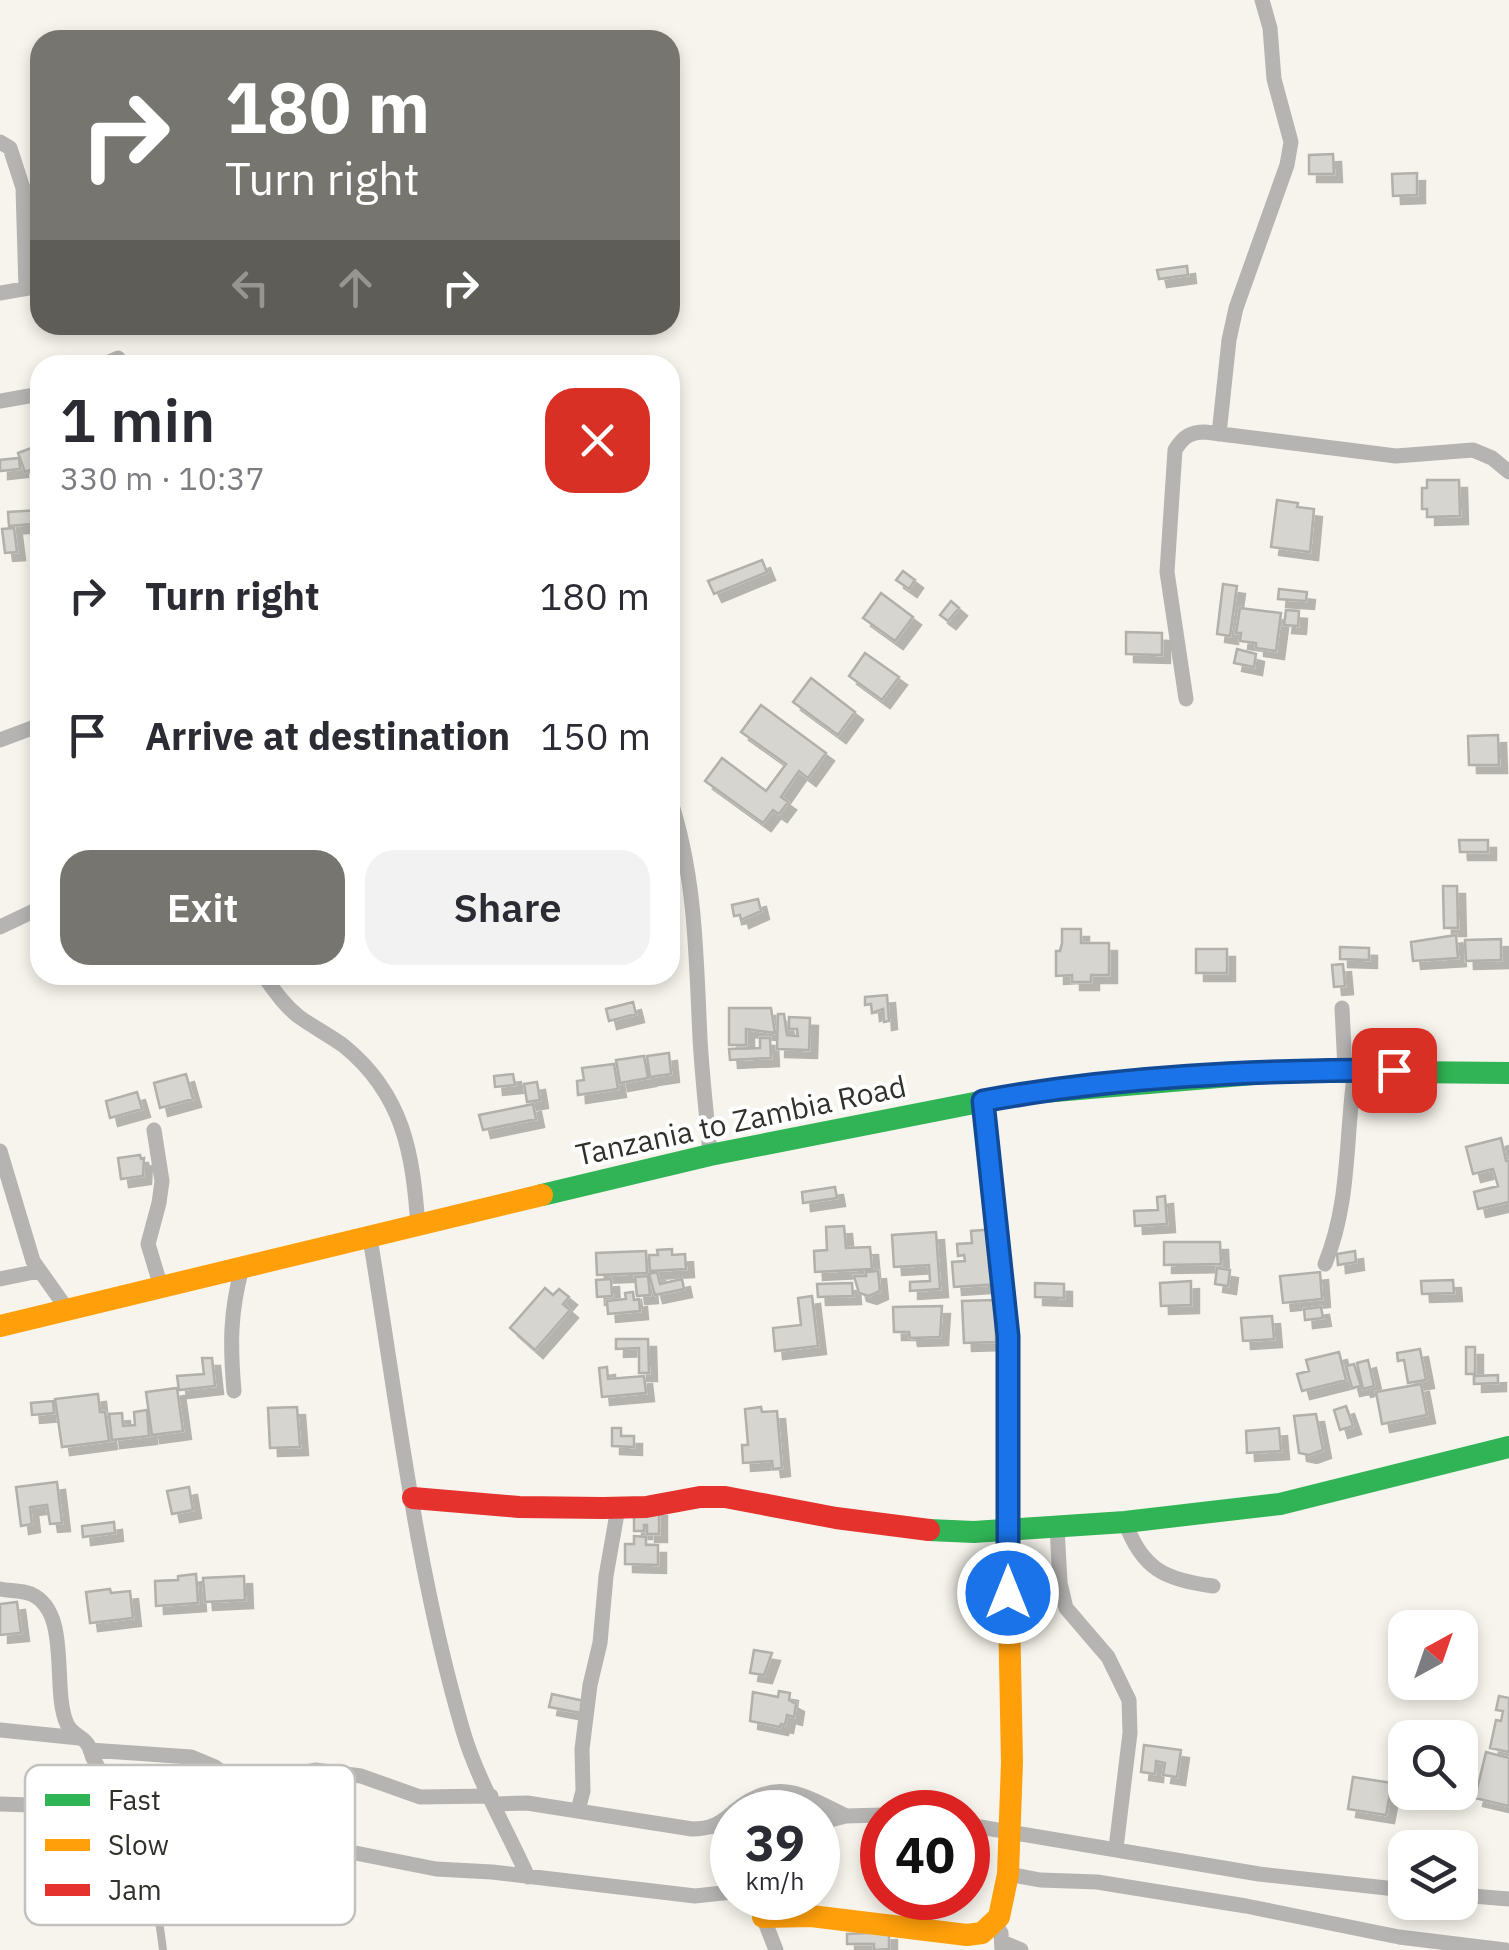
<!DOCTYPE html>
<html lang="en">
<head>
<meta charset="utf-8">
<style>
	:root { --surface:#fff; --page:#f2f2f3; --text:#2b2b33; --muted:#7c7c81; --accent:#77756f }
	body { margin:0; font-family:"IBM Plex Sans",sans-serif; background:var(--page); color:var(--text); height:100vh; display:flex; flex-direction:column; font-size:38px; white-space:nowrap }
	* { box-sizing:border-box; margin:0 }
	p { font-size:32px; color:var(--muted) }
	.icon { flex:none; width:55px; height:55px; fill:none; stroke:currentColor; stroke-width:2; stroke-linecap:round; stroke-linejoin:round }
	.map { position:relative; flex:1; overflow:hidden }
	.drawer { position:absolute; left:30px; top:355px; width:650px; height:630px; display:flex; flex-direction:column; background:var(--surface); border-radius:30px; box-shadow:0 5px 15px #0003 }
	.drawer>* { flex:none }
	.hud { position:absolute; left:30px; top:30px; width:650px; height:305px; border-radius:30px; box-shadow:0 5px 15px #0003; background:#77756f; color:#fff; overflow:hidden }
	.needle { width:65px; rotate:40deg }
	.fabs { position:absolute; left:1388px; top:1610px; display:grid; gap:20px }
	.fabs a { display:grid; place-items:center; width:90px; height:90px; border-radius:20px; background:var(--surface); box-shadow:0 5px 15px #0003; font-size:50px }
	.speed { position:absolute; left:710px; top:1790px; display:flex; gap:20px; font-size:50px; font-weight:700; text-align:center }
	.speed>* { display:grid; place-content:center; width:130px; height:130px; border-radius:50%; background:var(--surface); box-shadow:0 5px 15px #0003; line-height:1 }
	.speed small { font-size:25px; font-weight:400 }
	.speed .limit { border:15px solid #d22; background:#fff; color:#111 }
	.pin { position:absolute; display:grid; place-items:center; width:85px; height:85px; color:#fff; margin:-42px; border-radius:20px; box-shadow:0 5px 15px #0006 }
	.me { position:absolute; width:110px; margin:-55px; rotate:0deg; stroke-linejoin:round; filter:drop-shadow(0 0 8px #0008) }
	.turn { display:flex; align-items:center; gap:35px; height:210px; padding:0 30px; font-size:45px }
	.turn .icon { width:130px; height:130px; stroke-width:2.5 }
	.turn b { display:block; font-size:70px; line-height:85px }
	.lanes { display:flex; align-items:center; height:95px; padding:0 30px; background:#0003; justify-content:center; gap:50px; direction:ltr }
	.lanes .off { opacity:.35 }
	.round { display:grid; place-items:center; flex:none; width:105px; height:105px; border-radius:30px; background:var(--page) }
	.headline { display:flex; align-items:center; justify-content:space-between; height:170px; padding:0 30px }
	h1 { font-size:60px; font-weight:600; line-height:75px }
	.primary-button { display:flex; gap:20px; margin-top:auto; padding:20px 30px }
	.primary-button a { flex:1; height:115px; border-radius:30px; background:var(--accent); color:#fff; font-size:40px; font-weight:600; line-height:115px; text-align:center }
	.primary-button a+a { background:var(--page); color:var(--text) }
	ul { padding:0; list-style:none }
	li { display:flex; align-items:center; gap:30px; height:140px; padding:0 30px }
	li div { flex:1 }
	li b { display:block; font-size:38px }
	li em { font-style:normal }
	.map>svg:first-child { display:block }
</style>
</head>
<body>
<div class="map">
<svg width="1509" height="1950" viewBox="0 0 1509 1950">
	<defs>
		<filter id="shadow"><feDropShadow dx="8" dy="8" stdDeviation="0" flood-color="#0004"/></filter>
	</defs>
	<rect width="100%" height="100%" fill="#f7f4ed"/>
	<path fill="#d6d5d0" stroke="#b1b0ab" stroke-width="2.5" filter="url(#shadow)" d="M 1333,154 L 1334,174 L 1309,174 L 1309,155 Z
		M 1417,173 L 1417,195 L 1393,196 L 1392,174 Z
		M 1187,266 L 1188,275 L 1159,279 L 1157,270 Z
		M 31,448 L 38,467 L 25,472 L 18,453 Z
		M 19,458 L 20,469 L 0,471 L 0,460 Z
		M 1427,480 L 1459,480 L 1460,516 L 1427,517 L 1427,509 L 1422,509 L 1422,488 L 1427,488 Z
		M 1277,500 L 1298,503 L 1297,507 L 1314,509 L 1310,552 L 1271,547 Z
		M 40,510 L 40,546 L 34,547 L 32,524 L 9,526 L 8,512 Z
		M 14,528 L 17,552 L 5,553 L 2,529 Z
		M 762,560 L 767,572 L 714,594 L 708,581 Z
		M 903,571 L 915,580 L 909,589 L 896,580 Z
		M 1223,584 L 1237,586 L 1230,636 L 1217,634 Z
		M 1279,589 L 1307,592 L 1306,601 L 1278,599 Z
		M 881,593 L 913,617 L 895,641 L 863,618 Z
		M 951,601 L 959,608 L 948,621 L 940,615 Z
		M 1240,608 L 1281,613 L 1276,651 L 1256,648 L 1256,643 L 1240,641 L 1241,633 L 1236,633 Z
		M 1286,610 L 1299,611 L 1298,626 L 1284,625 Z
		M 1126,632 L 1162,633 L 1162,655 L 1126,654 Z
		M 1237,649 L 1256,654 L 1254,667 L 1234,663 Z
		M 865,653 L 899,677 L 882,700 L 849,676 Z
		M 811,678 L 855,712 L 838,735 L 793,702 Z
		M 761,705 L 826,753 L 808,778 L 799,771 L 781,797 L 788,802 L 779,814 L 773,810 L 763,823 L 705,781 L 722,758 L 766,791 L 786,764 L 741,732 Z
		M 1498,735 L 1499,765 L 1469,765 L 1468,736 Z
		M 1459,840 L 1488,840 L 1488,852 L 1460,852 Z
		M 1443,886 L 1457,886 L 1458,928 L 1444,928 Z
		M 758,899 L 761,911 L 741,920 L 740,915 L 734,916 L 732,905 Z
		M 1062,929 L 1081,929 L 1081,943 L 1109,943 L 1109,975 L 1091,975 L 1091,982 L 1072,982 L 1072,975 L 1056,976 L 1056,951 L 1060,951 L 1062,943 Z
		M 1456,935 L 1458,958 L 1413,961 L 1411,942 Z
		M 1501,939 L 1501,960 L 1466,961 L 1465,940 Z
		M 1340,947 L 1369,948 L 1369,960 L 1340,959 Z
		M 1196,949 L 1227,949 L 1227,973 L 1196,973 Z
		M 1343,964 L 1345,986 L 1334,987 L 1332,965 Z
		M 887,995 L 889,1021 L 884,1022 L 883,1009 L 872,1013 L 871,1004 L 865,1005 L 865,997 Z
		M 633,1002 L 636,1014 L 609,1021 L 606,1009 Z
		M 729,1008 L 771,1008 L 775,1033 L 746,1029 L 746,1045 L 729,1045 Z
		M 778,1014 L 784,1014 L 787,1035 L 798,1036 L 797,1029 L 789,1029 L 789,1017 L 810,1018 L 809,1050 L 777,1049 Z
		M 760,1038 L 770,1038 L 771,1058 L 730,1060 L 729,1049 L 760,1048 Z
		M 669,1053 L 671,1074 L 650,1077 L 647,1056 Z
		M 644,1056 L 648,1078 L 620,1083 L 616,1060 Z
		M 614,1064 L 618,1089 L 578,1095 L 577,1081 L 584,1080 L 582,1068 Z
		M 186,1074 L 193,1099 L 160,1108 L 154,1083 Z
		M 513,1074 L 515,1085 L 495,1087 L 494,1076 Z
		M 537,1082 L 540,1100 L 527,1102 L 524,1084 Z
		M 137,1092 L 142,1109 L 110,1118 L 106,1101 Z
		M 533,1104 L 536,1119 L 483,1130 L 479,1115 Z
		M 1501,1138 L 1506,1161 L 1509,1161 L 1509,1202 L 1478,1209 L 1474,1192 L 1498,1186 L 1493,1169 L 1473,1174 L 1466,1147 Z
		M 140,1155 L 141,1159 L 144,1158 L 143,1176 L 121,1179 L 118,1158 Z
		M 835,1187 L 837,1198 L 803,1203 L 802,1192 Z
		M 1165,1196 L 1167,1224 L 1135,1226 L 1134,1211 L 1158,1210 L 1157,1197 Z
		M 844,1226 L 846,1248 L 870,1247 L 872,1269 L 815,1272 L 814,1251 L 827,1250 L 826,1227 Z
		M 994,1229 L 998,1284 L 954,1287 L 952,1262 L 965,1261 L 964,1255 L 958,1256 L 957,1244 L 972,1243 L 971,1231 Z
		M 936,1232 L 940,1289 L 910,1291 L 910,1282 L 930,1281 L 929,1265 L 894,1267 L 892,1235 Z
		M 1164,1242 L 1220,1242 L 1221,1264 L 1164,1265 Z
		M 672,1249 L 672,1255 L 685,1254 L 686,1269 L 650,1271 L 649,1255 L 658,1255 L 657,1250 Z
		M 646,1251 L 647,1273 L 597,1275 L 596,1253 Z
		M 1355,1251 L 1356,1262 L 1338,1265 L 1337,1254 Z
		M 1217,1268 L 1230,1270 L 1228,1286 L 1215,1284 Z
		M 878,1271 L 880,1291 L 869,1296 L 859,1293 L 854,1276 L 866,1276 L 866,1272 Z
		M 657,1272 L 660,1284 L 682,1279 L 684,1289 L 655,1295 L 649,1274 Z
		M 1320,1272 L 1322,1299 L 1283,1303 L 1280,1276 Z
		M 648,1276 L 650,1295 L 637,1296 L 635,1277 Z
		M 611,1279 L 612,1296 L 597,1297 L 596,1280 Z
		M 1453,1280 L 1454,1293 L 1422,1294 L 1421,1281 Z
		M 1191,1281 L 1191,1305 L 1161,1306 L 1160,1283 Z
		M 852,1283 L 853,1296 L 818,1297 L 817,1284 Z
		M 1035,1283 L 1064,1284 L 1064,1298 L 1035,1297 Z
		M 545,1288 L 553,1295 L 559,1289 L 569,1297 L 563,1304 L 570,1310 L 535,1350 L 510,1328 Z
		M 633,1292 L 634,1300 L 639,1299 L 640,1311 L 608,1314 L 607,1301 L 626,1299 L 625,1293 Z
		M 812,1296 L 818,1346 L 775,1351 L 773,1328 L 801,1325 L 798,1298 Z
		M 995,1300 L 996,1342 L 964,1343 L 962,1301 Z
		M 942,1306 L 940,1337 L 910,1338 L 909,1332 L 894,1332 L 893,1307 Z
		M 1321,1307 L 1323,1318 L 1305,1320 L 1304,1309 Z
		M 1272,1316 L 1274,1339 L 1243,1341 L 1241,1318 Z
		M 616,1339 L 648,1339 L 649,1373 L 639,1373 L 639,1348 L 616,1349 Z
		M 1466,1347 L 1475,1347 L 1475,1374 L 1466,1374 Z
		M 1420,1349 L 1426,1380 L 1408,1383 L 1404,1360 L 1398,1361 L 1397,1353 Z
		M 1339,1352 L 1346,1380 L 1302,1391 L 1297,1374 L 1309,1371 L 1306,1360 Z
		M 202,1358 L 212,1358 L 215,1386 L 179,1390 L 177,1376 L 204,1374 Z
		M 1368,1360 L 1374,1386 L 1363,1389 L 1357,1363 Z
		M 1354,1364 L 1361,1386 L 1352,1388 L 1346,1366 Z
		M 607,1367 L 608,1379 L 644,1376 L 646,1393 L 602,1397 L 599,1368 Z
		M 1498,1375 L 1498,1383 L 1474,1384 L 1474,1376 Z
		M 1421,1384 L 1427,1415 L 1382,1424 L 1376,1392 Z
		M 177,1388 L 183,1431 L 152,1435 L 146,1392 Z
		M 98,1394 L 100,1412 L 105,1412 L 109,1441 L 62,1447 L 55,1399 Z
		M 53,1401 L 54,1413 L 32,1415 L 31,1403 Z
		M 1346,1406 L 1353,1426 L 1340,1430 L 1334,1410 Z
		M 297,1407 L 300,1447 L 270,1448 L 268,1408 Z
		M 761,1407 L 762,1412 L 777,1411 L 782,1468 L 773,1469 L 772,1461 L 743,1463 L 742,1445 L 748,1445 L 745,1409 Z
		M 147,1410 L 149,1436 L 112,1440 L 109,1414 L 122,1413 L 123,1426 L 135,1425 L 134,1412 Z
		M 1316,1414 L 1323,1450 L 1309,1455 L 1299,1453 L 1294,1416 Z
		M 612,1428 L 621,1428 L 621,1436 L 634,1436 L 634,1447 L 612,1446 Z
		M 1279,1428 L 1281,1451 L 1247,1453 L 1246,1431 Z
		M 57,1482 L 62,1523 L 50,1524 L 47,1505 L 30,1507 L 32,1524 L 21,1526 L 16,1487 Z
		M 189,1487 L 193,1510 L 172,1514 L 167,1491 Z
		M 659,1508 L 659,1534 L 647,1534 L 647,1525 L 644,1525 L 644,1531 L 634,1531 L 634,1509 Z
		M 114,1522 L 115,1533 L 83,1537 L 82,1526 Z
		M 634,1536 L 646,1537 L 646,1545 L 658,1545 L 658,1565 L 625,1564 L 625,1544 L 634,1544 Z
		M 196,1574 L 198,1603 L 156,1606 L 155,1581 L 178,1580 L 178,1576 Z
		M 244,1576 L 245,1600 L 205,1602 L 203,1578 Z
		M 110,1589 L 111,1593 L 130,1591 L 133,1618 L 90,1623 L 86,1592 Z
		M 17,1602 L 21,1633 L 0,1635 L 0,1604 Z
		M 754,1650 L 772,1653 L 764,1675 L 750,1673 Z
		M 779,1691 L 790,1693 L 789,1700 L 796,1704 L 794,1717 L 787,1715 L 785,1725 L 781,1724 L 780,1727 L 750,1721 L 753,1692 L 778,1697 Z
		M 552,1694 L 584,1701 L 581,1713 L 549,1707 Z
		M 1499,1696 L 1509,1698 L 1509,1752 L 1490,1748 L 1496,1720 L 1501,1721 L 1503,1711 L 1496,1710 Z
		M 1144,1745 L 1181,1750 L 1177,1777 L 1163,1775 L 1165,1763 L 1156,1761 L 1155,1774 L 1141,1772 Z
		M 1486,1752 L 1509,1758 L 1509,1806 L 1475,1798 Z
		M 1353,1777 L 1392,1783 L 1386,1815 L 1348,1809 Z
		M 889,1932 L 889,1949 L 874,1950 L 874,1944 L 847,1944 L 847,1934 Z"/>
	<g fill="none" stroke-linecap="round" stroke-linejoin="round">
		<path stroke="#b6b4b2" stroke-width="8" d="M 119,1808 C 148,1850 157,1901 163,1950"/>
		<path stroke="#b6b4b2" stroke-width="15" d="M 0,142 L 10,148 L 23,188 L 26,288
			M 0,293 L 40,286
			M 102,365 L 118,358
			M 0,401 L 40,394
			M 1219,434 L 1229,340 L 1236,308 L 1287,165 L 1291,142 L 1274,79 L 1270,28 L 1262,0
			M 1186,699 L 1167,572 L 1175,450 C 1183,437 1190,432 1205,432 L 1396,456 L 1473,450 L 1492,458 L 1509,472
			M 0,740 L 40,725
			M 670,799 C 696,877 696,957 700,1038 C 702,1077 707,1116 710,1155
			M 0,927 L 40,908
			M 263,975 C 274,990 284,1005 298,1016 C 313,1027 329,1035 344,1046 C 404,1095 413,1154 418,1227
			M 1342,1008 L 1345,1070
			M 154,1130 L 162,1181 L 159,1203 L 148,1244 L 161,1287
			M 0,1151 L 33,1261 L 67,1309
			M 370,1238 C 397,1402 416,1571 463,1731 C 477,1779 507,1830 528,1877
			M 1325,1264 C 1351,1201 1345,1136 1355,1070
			M 0,1279 L 39,1271
			M 234,1391 C 230,1345 230,1312 242,1268
			M 1125,1522 C 1142,1569 1165,1580 1213,1586
			M 1057,1527 L 1060,1583 L 1066,1608 L 1108,1657 L 1129,1700 L 1130,1733 L 1116,1848
			M 0,1589 C 10,1591 21,1590 31,1594 C 72,1612 51,1689 67,1724 C 72,1735 83,1736 88,1745 C 91,1749 91,1755 94,1760 C 103,1776 111,1790 117,1808
			M 0,1730 L 79,1738
			M 90,1750 L 191,1757 L 215,1767 L 241,1786 L 315,1770 L 361,1776 L 420,1797 L 491,1796
			M 0,1804 L 153,1809 L 229,1835 L 335,1849 L 436,1869 L 492,1872 L 695,1896 L 732,1892
			M 495,1804 L 527,1803 L 692,1829 C 710,1829 720,1824 732,1813
			M 578,1810 L 583,1791 L 582,1749 L 590,1685 L 600,1643 L 606,1576 L 618,1508
			M 733,1812 C 777,1776 801,1794 846,1816
			M 818,1823 L 846,1816 L 882,1815
			M 968,1825 L 1259,1874 L 1405,1890
			M 713,1826 L 732,1834
			M 1008,1874 L 1040,1880 L 1097,1882 L 1246,1906 L 1399,1937 L 1505,1950
			M 1460,1895 L 1509,1899
			M 748,1898 L 763,1917 L 776,1950
			M 995,1924 L 1001,1933 L 1002,1950
			M 1002,1942 L 1021,1950"/>
		<path stroke="#30b455" stroke-width="22" d="M 542,1195 L 710,1155 L 1020,1094 L 1288,1071 L 1509,1073
			M 929,1530 L 974,1532 L 1125,1522 L 1280,1504 L 1509,1447"/>
		<path stroke="#ff9f0a" stroke-width="22" d="M 0,1326 L 542,1195
			M 763,1917 L 811,1916 L 967,1935 L 982,1933 L 999,1917 L 1008,1874 L 1012,1762 L 1007,1510"/>
		<path stroke="#e5322d" stroke-width="22" d="M 983,1101 L 1008,1336 L 1007,1510
			M 413,1498 L 519,1507 L 603,1508 L 646,1507 L 700,1497 L 725,1497 L 836,1518 L 929,1530"/>
	</g>
	<g fill="none" stroke-linecap="round" stroke-linejoin="round">
		<g stroke="#114b97" stroke-width="25">
			<path id="route" d="M 1008,1593 L 1008,1336 L 983,1101 C 1117,1076 1258,1070 1394,1070"/>
		</g>
		<use href="#route" stroke="#1a73e8" stroke-width="18"/>
	</g>
	<g text-anchor="middle" stroke-width="8" stroke-linejoin="round" paint-order="stroke">
		<g font-size="30" fill="#32302b" stroke="#fff">
			<text transform="translate(741 1121) rotate(-12)" y="10">Tanzania to Zambia Road</text>
		</g>
	</g>
	<rect x="25" y="1765" width="330" height="160" rx="15" fill="#fff" stroke="#c2c1bf" stroke-width="2.5"/>
	<rect x="45" y="1794" width="45" height="12" fill="#30b455"/>
	<rect x="45" y="1839" width="45" height="12" fill="#ff9f0a"/>
	<rect x="45" y="1884" width="45" height="12" fill="#e5322d"/>
	<g font-size="28" fill="#32302b">
		<text x="108" y="1810">Fast</text>
		<text x="108" y="1855">Slow</text>
		<text x="108" y="1900">Jam</text>
	</g>
</svg>
<div class="fabs">
<a><svg class="needle" viewBox="-14 -14 28 28"><path d="M0-13l5 13h-10z" fill="#e53935"/><path d="M0 13l5-13h-10z" fill="#7c7c81"/></svg></a>
<a><svg class="icon" aria-label="search" viewBox="0 0 24 24"><circle cx="10" cy="10" r="6"/><path d="M15 15l6 6"/></svg></a>
<a><svg class="icon" aria-label="layers" viewBox="0 0 24 24"><path d="M12 4l9 5-9 5-9-5zM3 14l9 5 9-5"/></svg></a>
</div>
<div class="speed"><div>39<small>km/h</small></div><div class="limit">40</div></div>
<div class="pin" style="left:1394px;top:1070px;background:#d93025"><svg class="icon" aria-label="arrive" viewBox="0 0 24 24"><path d="M6 21V4h12l-3 4 3 4H6"/></svg></div>
<svg class="me" style="left:1008px;top:1593px" viewBox="-20 -20 40 40"><circle r="17" fill="#1a73e8" stroke="#fff" stroke-width="3"/><path d="M0-11L8 9 0 5-8 9z" fill="#fff"/></svg>
<div class="hud">
<div class="turn"><svg class="icon" aria-label="right" viewBox="0 0 24 24"><path d="M7 20v-9h11M14 6l5 5-5 5"/></svg><div><b>180 m</b>Turn right</div></div>
<div class="lanes"><svg class="icon off" aria-label="left" viewBox="0 0 24 24"><path d="M17 20v-9H6M10 6l-5 5 5 5"/></svg><svg class="icon off" aria-label="ahead" viewBox="0 0 24 24"><path d="M12 20V5M6 11l6-6 6 6"/></svg><svg class="icon" aria-label="right" viewBox="0 0 24 24"><path d="M7 20v-9h11M14 6l5 5-5 5"/></svg></div>
</div>
<section class="drawer">
<div class="headline"><div><h1>1 min</h1><p>330 m · 10:37</p></div><a class="round" style="background:#d93025;color:#fff"><svg class="icon" aria-label="close" viewBox="0 0 24 24"><path d="M6 6l12 12M18 6L6 18"/></svg></a></div>
<ul>
<li><svg class="icon" aria-label="right" viewBox="0 0 24 24"><path d="M7 20v-9h11M14 6l5 5-5 5"/></svg><div><b>Turn right</b></div><em>180 m</em></li>
<li><svg class="icon" aria-label="arrive" viewBox="0 0 24 24"><path d="M6 21V4h12l-3 4 3 4H6"/></svg><div><b>Arrive at destination</b></div><em>150 m</em></li>
</ul>
<div class="primary-button"><a>Exit</a><a>Share</a></div>
</section>
</div>
</body>
</html>
